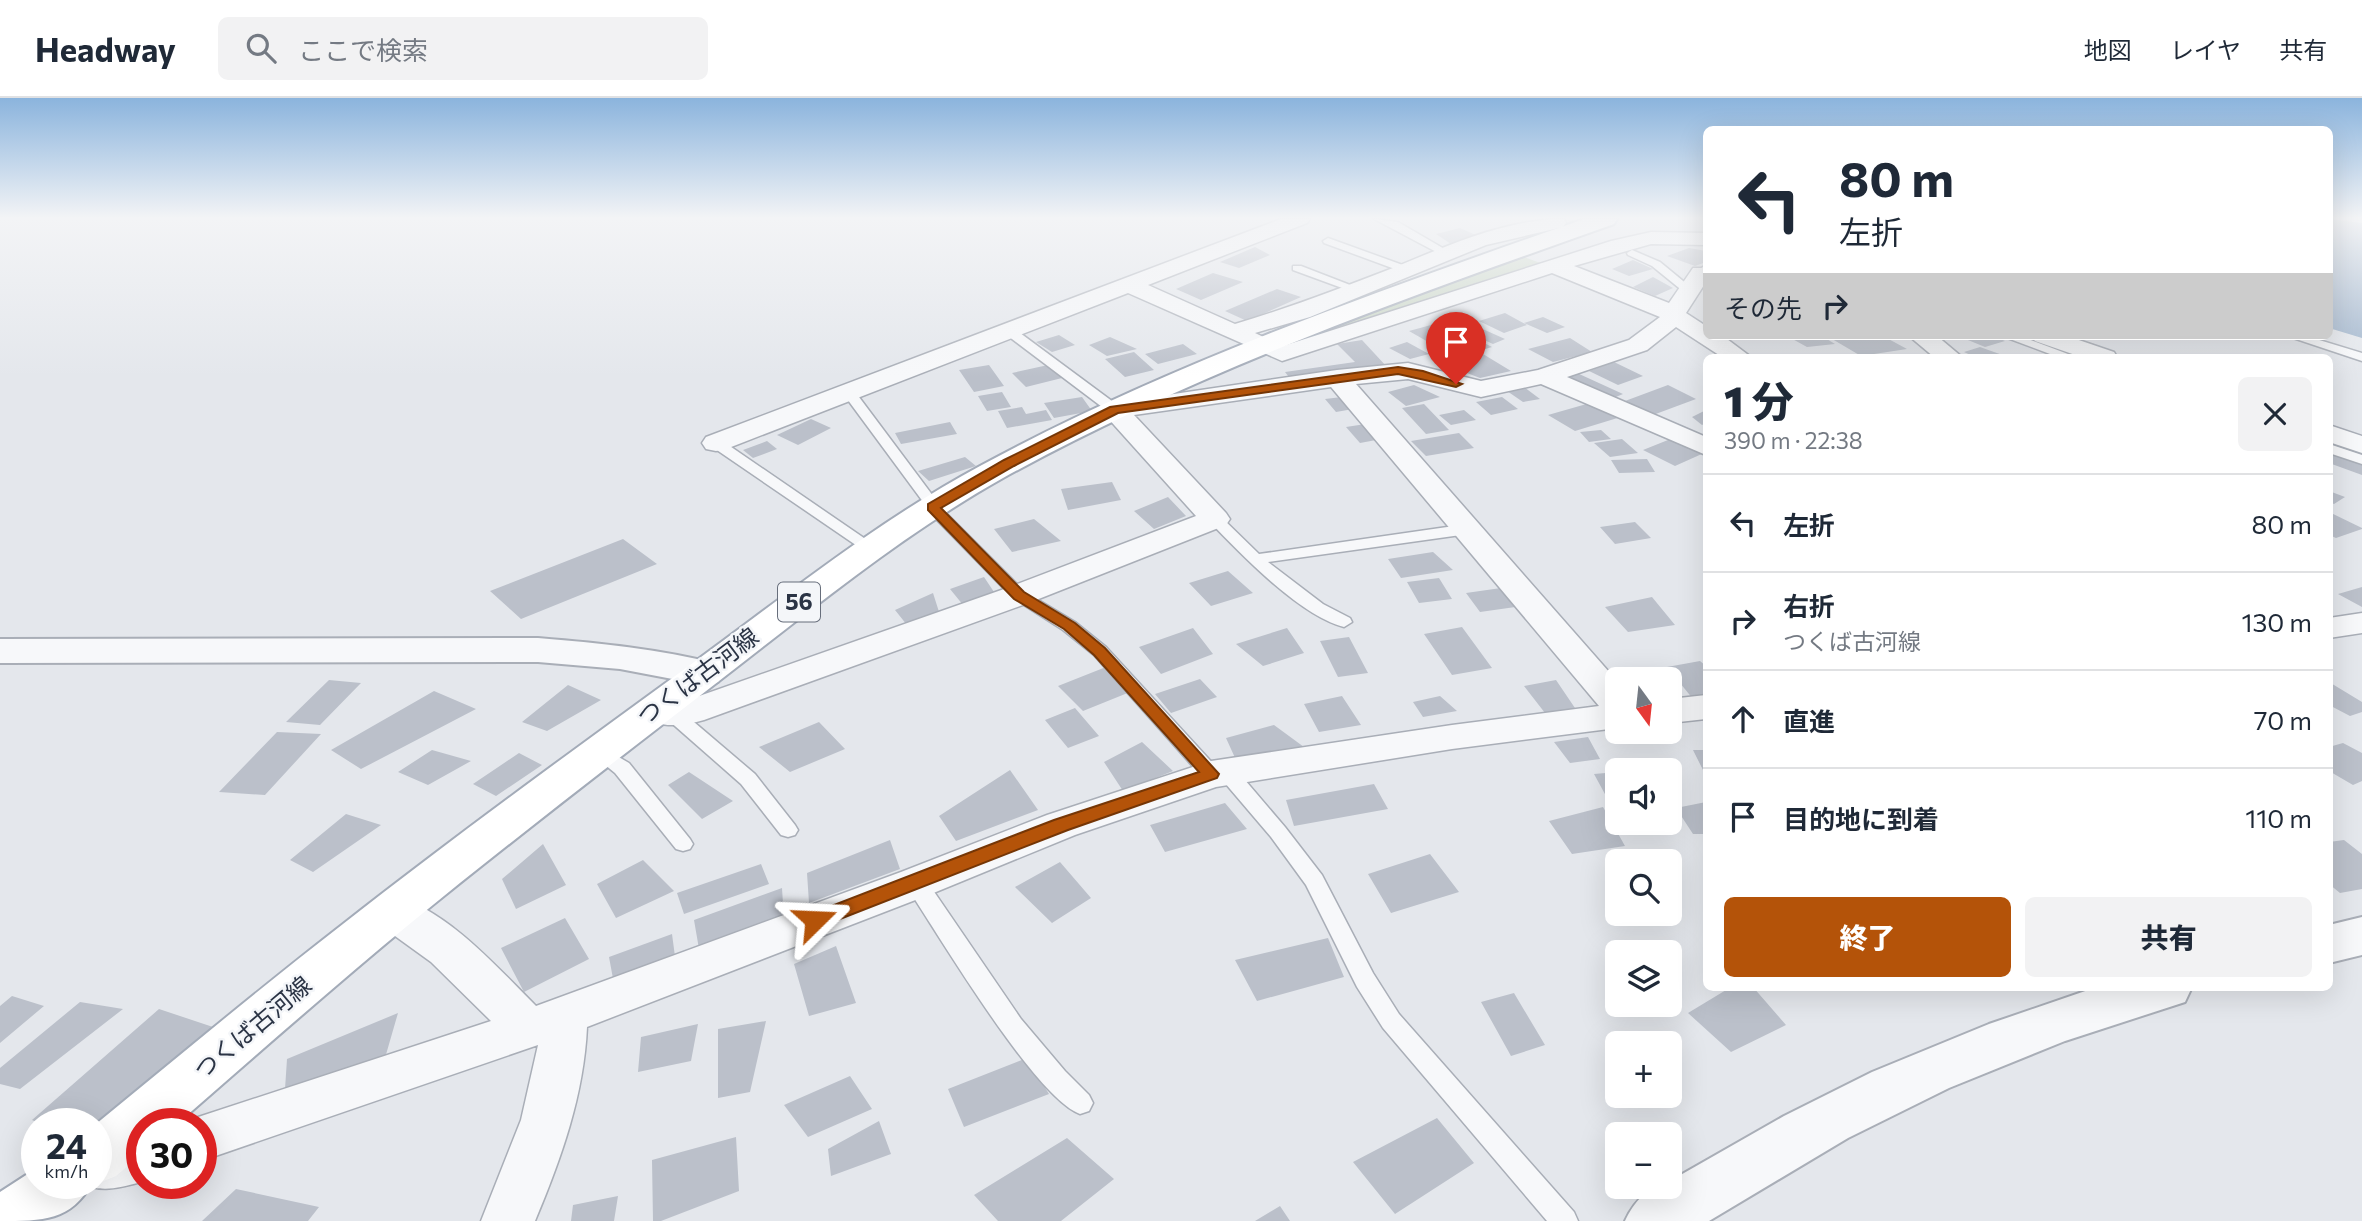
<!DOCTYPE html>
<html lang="ja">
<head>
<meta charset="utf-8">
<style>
	:root { --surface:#fff; --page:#f2f2f3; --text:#1f2937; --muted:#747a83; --line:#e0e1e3; --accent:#b45309 }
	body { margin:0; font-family:Commissioner,"Noto Sans JP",sans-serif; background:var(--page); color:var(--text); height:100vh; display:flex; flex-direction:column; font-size:26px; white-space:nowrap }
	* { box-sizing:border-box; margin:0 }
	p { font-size:23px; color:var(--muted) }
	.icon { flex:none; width:38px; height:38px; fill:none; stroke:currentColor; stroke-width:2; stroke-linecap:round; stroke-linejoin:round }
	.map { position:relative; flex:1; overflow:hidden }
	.sheet { position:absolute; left:1703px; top:256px; width:630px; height:637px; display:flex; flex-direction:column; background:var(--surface); border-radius:10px; box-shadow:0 7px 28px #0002 }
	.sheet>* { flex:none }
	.banner { position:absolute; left:1703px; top:28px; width:630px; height:214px; border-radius:10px; box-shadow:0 7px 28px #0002; background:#fff; color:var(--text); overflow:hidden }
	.needle { width:46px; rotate:165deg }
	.fabs { position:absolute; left:1605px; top:569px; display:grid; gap:14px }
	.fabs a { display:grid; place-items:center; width:77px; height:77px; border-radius:10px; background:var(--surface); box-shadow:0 7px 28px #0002; font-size:35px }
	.speed { position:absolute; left:21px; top:1010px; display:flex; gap:14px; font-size:35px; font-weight:700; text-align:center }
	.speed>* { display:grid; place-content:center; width:91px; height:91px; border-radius:50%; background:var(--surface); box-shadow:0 7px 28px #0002; line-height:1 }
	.speed small { font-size:18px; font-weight:400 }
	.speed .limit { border:10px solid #d22; background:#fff; color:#111 }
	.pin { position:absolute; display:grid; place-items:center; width:60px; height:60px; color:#fff; margin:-72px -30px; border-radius:50% 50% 50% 0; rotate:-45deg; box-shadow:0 0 7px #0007 }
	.pin .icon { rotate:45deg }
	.me { position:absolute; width:77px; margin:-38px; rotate:69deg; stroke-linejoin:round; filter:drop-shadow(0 0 5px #0008) }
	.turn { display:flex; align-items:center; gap:24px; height:147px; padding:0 21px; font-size:32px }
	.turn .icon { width:91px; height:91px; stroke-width:2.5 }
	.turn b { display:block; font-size:49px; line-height:60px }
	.then { display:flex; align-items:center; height:66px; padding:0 21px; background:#0003; gap:14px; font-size:26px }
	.round { display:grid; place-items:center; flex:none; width:74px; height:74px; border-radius:10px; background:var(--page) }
	.headline { display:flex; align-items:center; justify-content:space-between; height:119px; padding:0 21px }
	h1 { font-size:42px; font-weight:800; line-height:52px }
	.cta { display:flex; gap:14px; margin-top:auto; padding:14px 21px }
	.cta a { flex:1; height:80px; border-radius:10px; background:var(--accent); color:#fff; font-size:28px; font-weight:800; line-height:80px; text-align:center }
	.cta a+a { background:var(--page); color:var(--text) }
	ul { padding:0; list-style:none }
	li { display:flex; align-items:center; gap:21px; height:98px; padding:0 21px; border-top:2px solid var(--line) }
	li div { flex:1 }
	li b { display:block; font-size:26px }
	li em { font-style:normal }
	header { display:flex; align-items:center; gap:42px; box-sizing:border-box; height:98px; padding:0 35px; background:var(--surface); border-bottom:2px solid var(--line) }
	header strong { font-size:33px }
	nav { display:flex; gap:38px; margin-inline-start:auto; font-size:24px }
	.search { width:490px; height:63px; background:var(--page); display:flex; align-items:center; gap:18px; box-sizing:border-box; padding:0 24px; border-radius:10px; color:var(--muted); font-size:26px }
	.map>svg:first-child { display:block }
</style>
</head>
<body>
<header>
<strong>Headway</strong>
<div class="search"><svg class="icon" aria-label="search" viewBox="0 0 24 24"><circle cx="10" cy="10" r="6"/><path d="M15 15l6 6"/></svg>ここで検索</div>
<nav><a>地図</a><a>レイヤ</a><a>共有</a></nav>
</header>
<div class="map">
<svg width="2362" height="1123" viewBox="0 0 2362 1123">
	<rect width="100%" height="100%" fill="#e4e7ec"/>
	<path fill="#c9d6c5" d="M 1524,159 L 1543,166 L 1295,248 L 1291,245 Z"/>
	<path fill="#9fb4cc" d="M 2329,121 L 2362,125 L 2362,240 L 2329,230 Z"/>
	<path fill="#bbc0ca" d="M 1460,130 L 1480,139 L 1451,146 L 1436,136 Z
		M 1255,149 L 1270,157 L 1239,170 L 1220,164 Z
		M 1689,150 L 1706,153 L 1706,162 L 1703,163 L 1706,164 L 1695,168 L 1667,158 Z
		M 1633,162 L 1653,171 L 1629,178 L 1612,171 Z
		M 1213,175 L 1243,184 L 1201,202 L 1176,191 Z
		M 1653,179 L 1673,190 L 1655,198 L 1633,189 Z
		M 1277,191 L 1301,199 L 1247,223 L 1225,213 Z
		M 1505,215 L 1527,227 L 1504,235 L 1479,223 Z
		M 1543,219 L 1565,229 L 1547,235 L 1524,225 Z
		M 1467,224 L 1505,241 L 1493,246 L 1455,229 Z
		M 1431,227 L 1439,231 L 1453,239 L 1430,245 L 1409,233 Z
		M 1455,230 L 1492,249 L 1482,252 L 1444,233 Z
		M 1059,237 L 1075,247 L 1052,254 L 1036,244 Z
		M 1787,238 L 1822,238 L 1835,246 L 1807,249 Z
		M 1827,238 L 1883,238 L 1907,251 L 1861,258 Z
		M 1970,238 L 1994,238 L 2005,243 L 1985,249 L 1963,240 Z
		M 1110,239 L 1137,251 L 1107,258 L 1089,247 Z
		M 1570,240 L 1592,254 L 1553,264 L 1528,251 Z
		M 1362,242 L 1387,269 L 1292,283 L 1285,274 L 1355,264 L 1337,246 Z
		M 1407,244 L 1429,256 L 1410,261 L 1389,250 Z
		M 1183,246 L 1197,256 L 1158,266 L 1145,256 Z
		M 1980,249 L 2008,259 L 1975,259 L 1964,254 Z
		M 1134,254 L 1154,272 L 1125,279 L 1105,261 Z
		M 1483,256 L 1511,273 L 1480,280 L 1446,267 Z
		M 1614,264 L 1643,278 L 1618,287 L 1589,273 Z
		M 989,267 L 1004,288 L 974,294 L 959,272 Z
		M 1048,267 L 1062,280 L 1026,289 L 1012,275 Z
		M 1577,275 L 1623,296 L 1611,301 L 1564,280 Z
		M 1414,287 L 1440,299 L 1406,308 L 1388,294 Z
		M 1668,287 L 1696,301 L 1653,317 L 1625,303 Z
		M 1524,289 L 1540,301 L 1523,304 L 1507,293 Z
		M 1002,294 L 1011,309 L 987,313 L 978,298 Z
		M 1082,299 L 1092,313 L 1054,320 L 1044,305 Z
		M 1342,299 L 1353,311 L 1336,314 L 1325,301 Z
		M 1502,299 L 1518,311 L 1491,317 L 1476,304 Z
		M 1597,303 L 1624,318 L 1575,333 L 1548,317 Z
		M 1424,306 L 1449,332 L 1426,336 L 1402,310 Z
		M 1022,309 L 1026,316 L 1046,312 L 1052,322 L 1007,330 L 998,313 Z
		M 1464,312 L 1476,322 L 1451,327 L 1439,317 Z
		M 1706,312 L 1706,325 L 1702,327 L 1692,319 Z
		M 811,321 L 831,330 L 798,347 L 777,337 Z
		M 950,324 L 957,336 L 901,346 L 895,335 Z
		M 1372,325 L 1387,340 L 1360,345 L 1346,329 Z
		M 1601,332 L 1611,341 L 1589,344 L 1580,334 Z
		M 1459,335 L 1474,350 L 1426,358 L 1411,343 Z
		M 1673,340 L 1704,355 L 1675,368 L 1643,352 Z
		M 1622,341 L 1638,355 L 1610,359 L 1594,345 Z
		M 767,343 L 777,351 L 753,360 L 743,352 Z
		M 2329,355 L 2362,366 L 2362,377 L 2329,365 Z
		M 965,359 L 976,368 L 929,383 L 918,373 Z
		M 1647,361 L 1655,374 L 1619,375 L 1611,362 Z
		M 1112,384 L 1121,402 L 1068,412 L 1061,391 Z
		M 2329,393 L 2345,399 L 2334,406 L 2329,404 Z
		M 1168,399 L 1186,418 L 1154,431 L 1134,413 Z
		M 2329,414 L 2362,430 L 2362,431 L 2336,440 L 2329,437 Z
		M 1034,421 L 1061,443 L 1012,454 L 994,431 Z
		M 1635,424 L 1651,440 L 1615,446 L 1600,429 Z
		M 623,441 L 657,466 L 521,521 L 490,493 Z
		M 1433,454 L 1453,472 L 1401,480 L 1388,461 Z
		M 1228,473 L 1253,495 L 1211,508 L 1189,485 Z
		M 984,479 L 998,500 L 968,513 L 950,491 Z
		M 1439,480 L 1452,501 L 1419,505 L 1407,484 Z
		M 1515,488 L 1529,507 L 1480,514 L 1466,495 Z
		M 2362,489 L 2362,509 L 2338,496 Z
		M 933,495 L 940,517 L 907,527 L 895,512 Z
		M 1652,499 L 1675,527 L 1628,534 L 1605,509 Z
		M 1462,529 L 1492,570 L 1452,577 L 1424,536 Z
		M 1193,530 L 1213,556 L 1161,576 L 1139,549 Z
		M 1287,530 L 1304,555 L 1263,568 L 1236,546 Z
		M 1349,539 L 1368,575 L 1338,579 L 1320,543 Z
		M 1700,563 L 1706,568 L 1706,599 L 1693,601 L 1667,569 Z
		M 1111,567 L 1135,592 L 1083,613 L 1058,588 Z
		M 1200,581 L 1217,599 L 1171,615 L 1155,596 Z
		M 329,582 L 361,585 L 320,627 L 286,624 Z
		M 1556,582 L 1577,613 L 1545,615 L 1524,588 Z
		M 2329,584 L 2362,604 L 2362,614 L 2350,618 L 2329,607 Z
		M 568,587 L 601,602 L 547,633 L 522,624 Z
		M 434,593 L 476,611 L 361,671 L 331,652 Z
		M 1342,598 L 1361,627 L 1319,634 L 1304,606 Z
		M 1440,598 L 1457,613 L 1423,619 L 1413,604 Z
		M 1075,610 L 1099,638 L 1068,650 L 1045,622 Z
		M 819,624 L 845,651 L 790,674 L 759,649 Z
		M 1274,627 L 1304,649 L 1236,662 L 1226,640 Z
		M 277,634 L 321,636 L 265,697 L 219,694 Z
		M 1588,639 L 1600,661 L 1570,665 L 1554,644 Z
		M 1142,644 L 1173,673 L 1123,693 L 1104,664 Z
		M 2343,645 L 2362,655 L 2362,683 L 2353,687 L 2329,673 L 2329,649 Z
		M 432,652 L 471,663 L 428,687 L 398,674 Z
		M 1693,652 L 1706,652 L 1706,678 Z
		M 519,655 L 542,667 L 496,698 L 473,686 Z
		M 1010,672 L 1038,712 L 956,743 L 939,718 Z
		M 689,674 L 733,703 L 702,721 L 668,687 Z
		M 1617,674 L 1617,696 L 1606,698 L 1594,676 Z
		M 1374,686 L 1388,711 L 1294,728 L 1286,702 Z
		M 1706,704 L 1706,736 L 1693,736 L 1676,710 Z
		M 1225,705 L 1247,731 L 1165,754 L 1150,727 Z
		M 1603,709 L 1625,748 L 1572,756 L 1549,723 Z
		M 346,716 L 381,727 L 313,774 L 290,762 Z
		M 890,742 L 900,771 L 809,805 L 807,775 Z
		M 2344,742 L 2362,756 L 2362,791 L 2340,795 L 2329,786 L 2329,744 Z
		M 543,746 L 566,787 L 516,811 L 502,781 Z
		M 1430,756 L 1459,794 L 1391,815 L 1368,776 Z
		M 643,762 L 674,793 L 616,820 L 597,786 Z
		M 1060,764 L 1091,800 L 1052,825 L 1015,789 Z
		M 761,766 L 769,786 L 684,816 L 677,795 Z
		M 782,790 L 784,821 L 699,851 L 694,822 Z
		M 565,820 L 589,861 L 524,894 L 501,850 Z
		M 672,836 L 676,866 L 614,886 L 609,859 Z
		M 1328,840 L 1344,879 L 1257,903 L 1235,862 Z
		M 836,848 L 856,905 L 809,918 L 794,866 Z
		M 1731,889 L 1753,889 L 1786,927 L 1731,954 L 1688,915 Z
		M 1514,895 L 1545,947 L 1511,958 L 1481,904 Z
		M 12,898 L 44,908 L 0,945 L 0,908 Z
		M 80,904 L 123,911 L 20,991 L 0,986 L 0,970 Z
		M 159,911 L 216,930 L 93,1026 L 41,1026 L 32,1022 Z
		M 398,915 L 385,960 L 285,991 L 287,961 Z
		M 766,923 L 750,994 L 718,1000 L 718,931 Z
		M 698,926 L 691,963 L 638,974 L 641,939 Z
		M 1027,960 L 1049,996 L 964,1029 L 948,991 Z
		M 850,978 L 872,1011 L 808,1039 L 784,1007 Z
		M 1437,1020 L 1474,1065 L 1395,1116 L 1353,1064 Z
		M 879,1023 L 891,1056 L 831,1078 L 828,1051 Z
		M 736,1039 L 739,1093 L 661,1123 L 653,1123 L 652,1062 Z
		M 1067,1040 L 1114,1081 L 1061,1123 L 998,1123 L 974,1097 Z
		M 236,1091 L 319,1109 L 308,1123 L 202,1123 Z
		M 618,1098 L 614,1123 L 571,1123 L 573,1107 Z
		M 1280,1108 L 1290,1123 L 1255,1123 Z"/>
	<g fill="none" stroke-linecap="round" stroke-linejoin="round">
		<g stroke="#a9aeb7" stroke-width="3">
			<path id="service" d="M 1374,121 L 1398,124 L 1453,156 L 1444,158 Z
				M 1328,140 L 1411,170 L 1412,172 L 1403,174 L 1324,145 L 1323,143 Z
				M 1632,152 L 1660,164 L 1694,192 L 1684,194 L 1652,168 L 1628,157 L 1627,155 Z
				M 1706,167 L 1706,180 L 1697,177 L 1697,173 Z
				M 1293,168 L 1301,168 L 1363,192 L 1353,194 L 1293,172 Z
				M 1004,229 L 1012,229 L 1120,309 L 1120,315 L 1110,315 L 1004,235 Z
				M 2002,238 L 2020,238 L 2076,259 L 2058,259 Z
				M 2287,238 L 2306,238 L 2362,255 L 2362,263 Z
				M 848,290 L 853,291 L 945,414 L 1025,494 L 1075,524 L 1106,549 L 1218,671 L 1226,666 L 1233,668 L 1285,729 L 1322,777 L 1373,875 L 1399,916 L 1574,1114 L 1578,1123 L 1547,1123 L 1383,930 L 1357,889 L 1306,787 L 1271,739 L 1219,678 L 1211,683 L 1204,681 L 1094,557 L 1063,532 L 1013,500 L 935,420 L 842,294 Z
				M 716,341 L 721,342 L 880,451 L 872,456 L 866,454 L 711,348 L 711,342 Z
				M 2329,346 L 2362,357 L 2362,366 L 2329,355 Z
				M 1215,416 L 1220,418 L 1259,456 L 1468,426 L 1476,431 L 1468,436 L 1268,464 L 1323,506 L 1350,520 L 1352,524 L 1344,529 C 1300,518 1241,456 1210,424 L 1207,421 L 1210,418 Z
				M 674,611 L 681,613 L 755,676 L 795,727 L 798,732 L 795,737 L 788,739 L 781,737 L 741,686 L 667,621 L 665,617 L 667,613 Z
				M 598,647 L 629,665 L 690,741 L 693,746 L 690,751 L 683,753 L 676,751 L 615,675 L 588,653 L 591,648 Z
				M 916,777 L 924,779 L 1021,921 L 1065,973 L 1089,997 L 1093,1005 L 1089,1013 L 1080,1016 C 1035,1000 939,837 908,791 L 905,785 L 908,779 Z"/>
		</g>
		<g stroke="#a9aeb7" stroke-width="3">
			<path id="minor" d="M 1281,121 L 1310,121 L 1307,125 L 1148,187 L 1235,226 C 1289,210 1341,190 1393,170 C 1447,148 1504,121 1564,121 L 1566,125 L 1563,129 L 1486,147 L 1310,219 L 1255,235 L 1283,248 L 1611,143 L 1651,134 L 1706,135 L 1706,147 L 1651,146 L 1574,168 L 1669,205 L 1693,170 L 1706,170 L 1706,184 L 1686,215 L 1706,228 L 1706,238 L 1723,238 L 1751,259 L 1722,259 L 1676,229 L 1647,252 L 1567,279 L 1706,339 L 1706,357 L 1541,286 L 1481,299 L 1408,281 L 1356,286 L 1617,583 L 1617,630 L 1452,651 L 1216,689 L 1075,737 L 931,796 L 587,929 C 584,997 561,1061 535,1123 L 481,1123 L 521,1022 L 538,947 L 201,1063 L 201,1026 L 183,1024 L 491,923 L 431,864 L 377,825 L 370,813 L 377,801 L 392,796 C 450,815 494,866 536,908 L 901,774 L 1047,717 L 1211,663 L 1452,627 L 1599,608 L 1331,289 L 1134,317 L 1226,415 L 1230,421 L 1226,427 L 1031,504 L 704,622 C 682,628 653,633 639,611 L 644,603 C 659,599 670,606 685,603 L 1007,490 L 1196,418 L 1106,318 L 1102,312 L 1106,306 L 1337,272 L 1408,265 L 1481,283 L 1538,272 L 1629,242 L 1660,219 L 1552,175 L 1282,263 L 1128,195 L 726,351 L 716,353 L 706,351 L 702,345 L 706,339 Z
				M 1909,238 L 1937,238 L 1962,259 L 1934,259 Z
				M 2031,238 L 2067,238 L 2114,254 L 2117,259 L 2081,259 L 2035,243 Z
				M 2329,327 L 2362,338 L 2362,355 L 2329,344 Z
				M 2362,515 L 2362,535 L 2329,540 L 2329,520 Z
				M 1706,597 L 1706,621 L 1670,625 L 1670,601 Z
				M 142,1036 L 142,1084 C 116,1090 104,1095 78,1085 L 96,1085 L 96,1044 Z"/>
		</g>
		<g stroke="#a9aeb7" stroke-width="4">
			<path id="tertiary" d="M 538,540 C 599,545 659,551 718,566 L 724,575 L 718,584 L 704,587 L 620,571 L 538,564 L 0,565 L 0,541 Z
				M 2362,819 L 2362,857 L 2329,865 L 2329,827 Z
				M 2097,889 L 2192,889 L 2185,904 L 2065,943 L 1949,990 L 1848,1040 L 1709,1123 L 1625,1123 C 1634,1104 1647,1088 1670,1088 L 1670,1083 L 1784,1018 L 1872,974 L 1989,926 Z"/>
		</g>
		<g stroke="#a3abb8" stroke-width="4">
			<path id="primary" d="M 1584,121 L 1617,121 L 1614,126 C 1406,200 1197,273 1003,380 C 898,439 805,517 710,590 C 610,667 510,744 412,824 C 333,889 255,958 177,1026 L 142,1026 L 142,1056 L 116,1078 L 96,1086 L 93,1085 L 96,1085 L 96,1026 C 178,959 259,891 343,826 C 454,739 568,656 682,573 C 780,502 874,425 980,368 C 1172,264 1379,193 1584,121 Z
				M 37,1070 L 37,1085 L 92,1085 C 71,1123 43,1123 0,1123 L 0,1094 Z"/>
		</g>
		<use href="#service" fill="#f7f8fa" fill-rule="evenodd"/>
		<use href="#minor" fill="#f7f8fa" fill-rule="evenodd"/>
		<use href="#tertiary" fill="#f7f8fa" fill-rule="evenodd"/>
		<use href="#primary" fill="#fff" fill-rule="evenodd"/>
	</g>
	<linearGradient id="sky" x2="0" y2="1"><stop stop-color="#8bb4dd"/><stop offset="0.43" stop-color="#f3f4f6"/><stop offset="1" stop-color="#f3f4f6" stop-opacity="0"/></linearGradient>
	<rect width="2362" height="279" fill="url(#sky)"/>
	<path fill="#b45309" stroke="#753606" stroke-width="2" d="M 1398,269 L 1423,273 L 1462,286 L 1456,289 L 1398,276 L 1118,315 L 1014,368 L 941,410 L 1024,494 L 1075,525 L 1105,550 L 1219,676 L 1217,680 L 1068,732 L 822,828 L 815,830 L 808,828 L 805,822 L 808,817 L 1054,722 L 1199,674 L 1094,557 L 1064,531 L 1014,501 L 928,412 L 928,406 L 1004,362 L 1110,309 Z"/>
	<g text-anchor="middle" stroke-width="5" stroke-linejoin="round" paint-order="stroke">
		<rect fill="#f4f6f9" stroke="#676e7b" stroke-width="2" x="778" y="484.5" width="42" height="39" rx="5"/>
		<g font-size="23" font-weight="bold" fill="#2b3445">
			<text x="799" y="512">56</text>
		</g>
		<g font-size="24" fill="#2b3445" stroke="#f4f6f9">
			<text transform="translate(698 579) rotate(-37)" y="8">つくば古河線</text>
			<text transform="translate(253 930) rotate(-40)" y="8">つくば古河線</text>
		</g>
	</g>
</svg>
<div class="fabs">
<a><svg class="needle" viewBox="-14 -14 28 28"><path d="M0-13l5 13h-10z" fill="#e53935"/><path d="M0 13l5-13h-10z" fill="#747a83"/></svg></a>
<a><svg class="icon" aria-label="sound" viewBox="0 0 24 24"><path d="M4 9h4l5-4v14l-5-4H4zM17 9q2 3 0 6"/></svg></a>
<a><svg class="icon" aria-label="search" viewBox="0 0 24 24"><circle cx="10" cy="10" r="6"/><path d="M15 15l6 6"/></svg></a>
<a><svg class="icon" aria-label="layers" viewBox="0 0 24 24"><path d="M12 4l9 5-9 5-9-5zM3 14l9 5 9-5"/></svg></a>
<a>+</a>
<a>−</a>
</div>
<div class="speed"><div>24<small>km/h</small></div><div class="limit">30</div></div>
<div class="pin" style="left:1456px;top:286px;background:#d93025"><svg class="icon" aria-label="arrive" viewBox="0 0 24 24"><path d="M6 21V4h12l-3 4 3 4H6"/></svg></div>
<svg class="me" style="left:815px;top:822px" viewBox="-20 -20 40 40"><path d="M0-17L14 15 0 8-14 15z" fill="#b45309" stroke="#fff" stroke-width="4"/></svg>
<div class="banner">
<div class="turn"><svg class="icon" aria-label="left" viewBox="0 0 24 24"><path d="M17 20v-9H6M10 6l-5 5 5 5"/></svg><div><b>80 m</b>左折</div></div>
<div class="then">その先<svg class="icon" aria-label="right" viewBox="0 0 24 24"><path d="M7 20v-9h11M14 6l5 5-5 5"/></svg></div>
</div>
<section class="sheet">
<div class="headline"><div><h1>1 分</h1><p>390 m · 22:38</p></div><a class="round"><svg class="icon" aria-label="close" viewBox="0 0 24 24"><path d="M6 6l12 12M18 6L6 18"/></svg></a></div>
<ul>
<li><svg class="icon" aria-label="left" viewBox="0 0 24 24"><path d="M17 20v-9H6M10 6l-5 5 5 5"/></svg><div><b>左折</b></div><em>80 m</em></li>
<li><svg class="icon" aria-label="right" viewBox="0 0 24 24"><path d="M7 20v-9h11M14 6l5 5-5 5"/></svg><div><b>右折</b><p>つくば古河線</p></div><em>130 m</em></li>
<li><svg class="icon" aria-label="ahead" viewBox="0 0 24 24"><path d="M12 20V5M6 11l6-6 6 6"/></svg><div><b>直進</b></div><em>70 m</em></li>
<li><svg class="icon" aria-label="arrive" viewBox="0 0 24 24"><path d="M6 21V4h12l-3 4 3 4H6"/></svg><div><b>目的地に到着</b></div><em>110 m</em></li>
</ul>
<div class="cta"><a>終了</a><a>共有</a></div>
</section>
</div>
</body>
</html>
